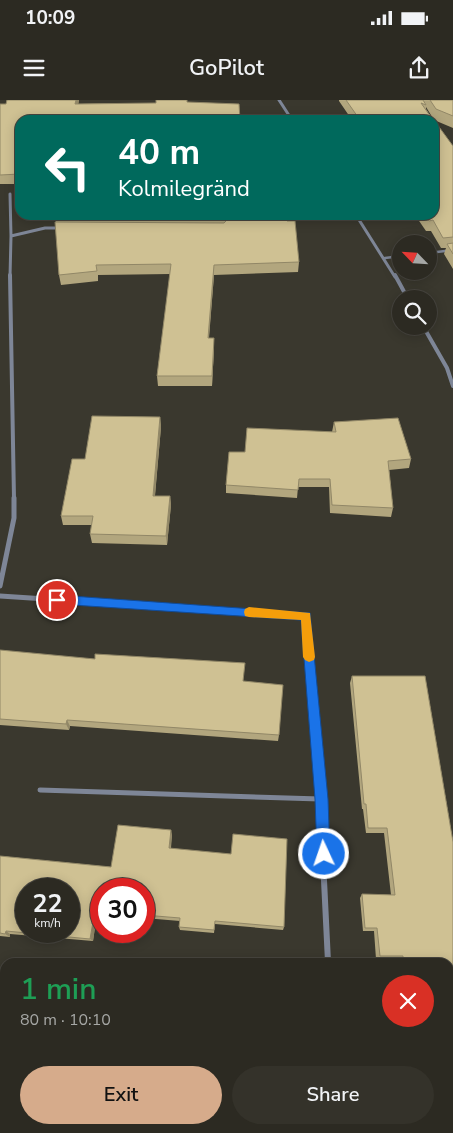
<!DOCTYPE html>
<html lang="en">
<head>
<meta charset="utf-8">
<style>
	:root { --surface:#2c2a22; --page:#34322a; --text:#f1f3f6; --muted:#a6a7a5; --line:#484640; --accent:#d6ab8b }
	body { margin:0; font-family:"Nunito Sans",sans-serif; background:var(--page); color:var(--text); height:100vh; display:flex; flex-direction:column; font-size:19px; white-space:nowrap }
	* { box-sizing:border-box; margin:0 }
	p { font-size:16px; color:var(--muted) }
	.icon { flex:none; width:28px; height:28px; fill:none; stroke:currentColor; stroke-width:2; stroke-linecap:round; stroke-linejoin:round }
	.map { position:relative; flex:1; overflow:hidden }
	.sheet { position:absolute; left:0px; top:858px; width:454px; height:176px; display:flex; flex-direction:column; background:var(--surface); border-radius:15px 15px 0 0; box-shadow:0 2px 12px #0003,0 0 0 1px var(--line) }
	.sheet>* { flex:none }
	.guide { position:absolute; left:15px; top:15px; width:424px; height:105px; border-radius:15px; box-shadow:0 2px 12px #0003,0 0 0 1px var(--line); background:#00695c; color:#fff; overflow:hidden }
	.needle { width:32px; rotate:295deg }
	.buttons { position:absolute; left:392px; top:135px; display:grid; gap:10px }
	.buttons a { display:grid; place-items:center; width:45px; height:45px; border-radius:50%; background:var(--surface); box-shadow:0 2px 12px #0003,0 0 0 1px var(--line); font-size:25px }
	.speed { position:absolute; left:15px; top:778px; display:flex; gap:10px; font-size:25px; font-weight:700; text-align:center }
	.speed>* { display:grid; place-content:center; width:65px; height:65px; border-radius:50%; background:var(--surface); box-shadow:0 2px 12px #0003,0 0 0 1px var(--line); line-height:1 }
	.speed small { font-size:12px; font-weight:400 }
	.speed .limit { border:8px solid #d22; background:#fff; color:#111 }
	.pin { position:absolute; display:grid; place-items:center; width:42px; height:42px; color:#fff; margin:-21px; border:2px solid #fff; border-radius:50%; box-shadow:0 1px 5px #0007 }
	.me { position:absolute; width:55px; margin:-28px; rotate:357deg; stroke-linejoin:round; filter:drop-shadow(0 0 4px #0008) }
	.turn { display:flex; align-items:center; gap:18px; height:105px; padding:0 20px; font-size:22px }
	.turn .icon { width:65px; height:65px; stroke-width:2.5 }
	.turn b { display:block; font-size:35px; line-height:42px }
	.round { display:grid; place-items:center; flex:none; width:52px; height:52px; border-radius:26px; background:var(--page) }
	.headline { display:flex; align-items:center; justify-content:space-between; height:85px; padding:0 20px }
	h1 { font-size:30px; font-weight:600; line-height:38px; color:#1e9e55 }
	.cta { display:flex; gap:10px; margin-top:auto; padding:10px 20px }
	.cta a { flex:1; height:58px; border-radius:30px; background:var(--accent); color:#111; font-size:20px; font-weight:600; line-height:58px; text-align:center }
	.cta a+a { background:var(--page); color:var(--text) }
	.status { display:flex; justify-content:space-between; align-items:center; height:35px; padding:0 25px; background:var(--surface); direction:ltr }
	.status svg { height:14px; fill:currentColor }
	header { display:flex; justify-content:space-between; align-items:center; height:65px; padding:0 20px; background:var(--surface); font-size:22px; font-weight:600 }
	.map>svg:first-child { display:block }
</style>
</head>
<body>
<div class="status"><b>10:09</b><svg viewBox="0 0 49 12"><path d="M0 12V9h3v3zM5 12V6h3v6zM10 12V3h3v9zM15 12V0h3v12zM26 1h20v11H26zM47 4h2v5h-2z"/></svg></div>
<header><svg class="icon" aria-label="menu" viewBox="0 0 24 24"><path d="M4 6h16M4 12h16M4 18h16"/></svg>GoPilot<svg class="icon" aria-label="share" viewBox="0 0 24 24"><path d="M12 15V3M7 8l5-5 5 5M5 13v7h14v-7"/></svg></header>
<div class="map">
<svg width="453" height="1033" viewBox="0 0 453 1033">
	<rect width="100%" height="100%" fill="#3a382e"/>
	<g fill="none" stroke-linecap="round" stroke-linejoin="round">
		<path stroke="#7e8697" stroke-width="2.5" d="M 429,153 L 453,150
			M 385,158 L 401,156"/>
		<path stroke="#7e8697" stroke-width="5" d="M 40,690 L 320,699"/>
		<path stroke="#7e8697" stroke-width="3" d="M 279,0 L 292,20
			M 10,94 L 11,136
			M 356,115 L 395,177
			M 10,177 L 11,136 L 45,128 L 61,128"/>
		<path stroke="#7e8697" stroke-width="4" d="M 10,175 L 14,399
			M 395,175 L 408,199
			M 423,226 L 447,268 L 453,286"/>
		<path stroke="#7e8697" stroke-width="5" d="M 0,486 L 14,418 L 14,398
			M 0,496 L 306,516 L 319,680"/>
		<path stroke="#7e8697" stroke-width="6" d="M 319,678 L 328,862
			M 335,1029 L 335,1033"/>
	</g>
	<path fill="#b2a67e" d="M 7,0 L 79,0 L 78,4 L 156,3 L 188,0 L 20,20 L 20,84 L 0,84 L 0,4 L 6,4 Z
		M 339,0 L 453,0 L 453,28 L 434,20 L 426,7 L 426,9 L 433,20 L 352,20 L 339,1 Z
		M 453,46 L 453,169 L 444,154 L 446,148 L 441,148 L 431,131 L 426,131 L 415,115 L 434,115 Z
		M 54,115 L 287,115 L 287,121 L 299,162 L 298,172 L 214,175 L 209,238 L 214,238 L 214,248 L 212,286 L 158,286 L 157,276 L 170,174 L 98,175 L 98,181 L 61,185 L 59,175 L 56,122 Z
		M 160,317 L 161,327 L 155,396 L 170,396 L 171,405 L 167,445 L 92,443 L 90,434 L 92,425 L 63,425 L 61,416 L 85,359 Z
		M 334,322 L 411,359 L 409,368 L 389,370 L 393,408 L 391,417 L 330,413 L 329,387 L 298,387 L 297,398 L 226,393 L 226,385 L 245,352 L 332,332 Z
		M 0,550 L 244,581 L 279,635 L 278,641 L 70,626 L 69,630 L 0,625 Z
		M 352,576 L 425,576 L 453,742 L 453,1033 L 416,1033 L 416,1029 L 449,1029 L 449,862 L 399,862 L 399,859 L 376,859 L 374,831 L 363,831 L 360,798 L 362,794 L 391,795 L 384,733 L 366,733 L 363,709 L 362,709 L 350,583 Z
		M 172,734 L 171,748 L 284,827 L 283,830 L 215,824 L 214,833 L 180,830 L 179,827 L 180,821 L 144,818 L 144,789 L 101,789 L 101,814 L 97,814 L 93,841 L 10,834 L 10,837 L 0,836 L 0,756 L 111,767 Z"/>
	<path fill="#918767" d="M 76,0 L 79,0 L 77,14 L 75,4 Z
		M 214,165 L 214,175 L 208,247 L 208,238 Z
		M 214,238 L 214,248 L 212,286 L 212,276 Z
		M 160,317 L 161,327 L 154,405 L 153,396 Z
		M 170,396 L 171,405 L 167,445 L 166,436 Z
		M 67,620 L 70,626 L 69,630 L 66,624 Z
		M 171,730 L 172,734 L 170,752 L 169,748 Z
		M 95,811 L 97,814 L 93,841 L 90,839 Z
		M 6,831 L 10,834 L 10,837 L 5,834 Z"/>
	<path fill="#cfc193" stroke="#918767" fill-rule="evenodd" d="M 7,0 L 76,0 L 75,4 L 156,3 L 156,0 L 187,0 L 187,2 L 239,4 L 240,20 L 20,20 L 20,74 L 0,75 L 0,4 L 6,4 Z
		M 346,0 L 423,0 L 426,5 L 421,3 L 433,20 L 360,20 Z
		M 430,0 L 453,0 L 453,16 L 436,9 Z
		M 434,20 L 453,46 L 453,137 L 443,138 L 433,120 L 429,121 L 425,115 L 434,115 Z
		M 77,115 L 287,115 L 287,121 L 295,121 L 299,162 L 214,165 L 208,238 L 214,238 L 212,276 L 157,276 L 171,164 L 96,165 L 97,171 L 59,175 L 55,122 L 224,123 L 227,120 L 226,116 Z
		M 453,143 L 453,154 L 447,144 Z
		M 92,316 L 160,317 L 153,396 L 170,396 L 166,436 L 90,434 L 93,416 L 61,416 L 72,359 L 85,359 Z
		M 398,318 L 411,359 L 388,361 L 393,408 L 332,405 L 330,379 L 299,379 L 298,390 L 226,385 L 229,352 L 245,352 L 247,328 L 336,332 L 334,322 Z
		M 0,550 L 95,559 L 95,554 L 245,563 L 243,581 L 283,585 L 279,635 L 67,620 L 66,624 L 0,619 Z
		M 352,576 L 425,576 L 453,742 L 453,1033 L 421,1033 L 420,1029 L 449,1029 L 449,862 L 403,862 L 403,856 L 380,856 L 377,828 L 365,828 L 362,794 L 395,795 L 387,728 L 368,728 L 366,704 L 364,704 Z
		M 118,725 L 171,730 L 169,748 L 231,754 L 233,734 L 287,739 L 284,827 L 215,821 L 214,830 L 179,827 L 180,818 L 144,815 L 144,789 L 101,789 L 101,811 L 95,811 L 90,839 L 6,831 L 5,834 L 0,833 L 0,756 L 111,767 ZM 26,789 L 69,789 L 69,831 L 26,831 Z
		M 185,1029 L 271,1029 L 271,1033 L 185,1033 Z"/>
	<path fill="#1a73e8" stroke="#114b97" d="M 57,495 L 310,513 L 328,699 L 330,754 L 328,758 L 324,760 L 319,758 L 317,754 L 315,699 L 301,520 L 57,504 L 52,500 Z"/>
	<path fill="#f59e0b" d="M 249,507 L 310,513 L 315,557 L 314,560 L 309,562 L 305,560 L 303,557 L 301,520 L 249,517 L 245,516 L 244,512 L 245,509 Z"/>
</svg>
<div class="buttons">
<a><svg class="needle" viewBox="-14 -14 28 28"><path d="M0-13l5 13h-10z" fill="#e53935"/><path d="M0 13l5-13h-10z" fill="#a6a7a5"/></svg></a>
<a><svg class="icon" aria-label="search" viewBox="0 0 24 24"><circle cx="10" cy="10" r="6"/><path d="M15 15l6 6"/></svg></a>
</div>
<div class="speed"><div>22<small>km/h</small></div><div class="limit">30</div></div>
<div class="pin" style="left:57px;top:500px;background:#d93025"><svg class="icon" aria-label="arrive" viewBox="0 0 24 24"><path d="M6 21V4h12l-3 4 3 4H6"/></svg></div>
<svg class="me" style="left:324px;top:754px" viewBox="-20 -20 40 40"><circle r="17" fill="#1a73e8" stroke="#fff" stroke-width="3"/><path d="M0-11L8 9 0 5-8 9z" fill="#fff"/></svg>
<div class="guide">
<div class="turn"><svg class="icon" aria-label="left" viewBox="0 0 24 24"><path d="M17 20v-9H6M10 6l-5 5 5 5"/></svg><div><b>40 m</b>Kolmilegränd</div></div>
</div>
<section class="sheet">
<div class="headline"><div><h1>1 min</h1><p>80 m · 10:10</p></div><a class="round" style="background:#d93025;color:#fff"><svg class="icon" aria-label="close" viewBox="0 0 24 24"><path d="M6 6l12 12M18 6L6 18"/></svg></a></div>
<div class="cta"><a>Exit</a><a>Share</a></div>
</section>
</div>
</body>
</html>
